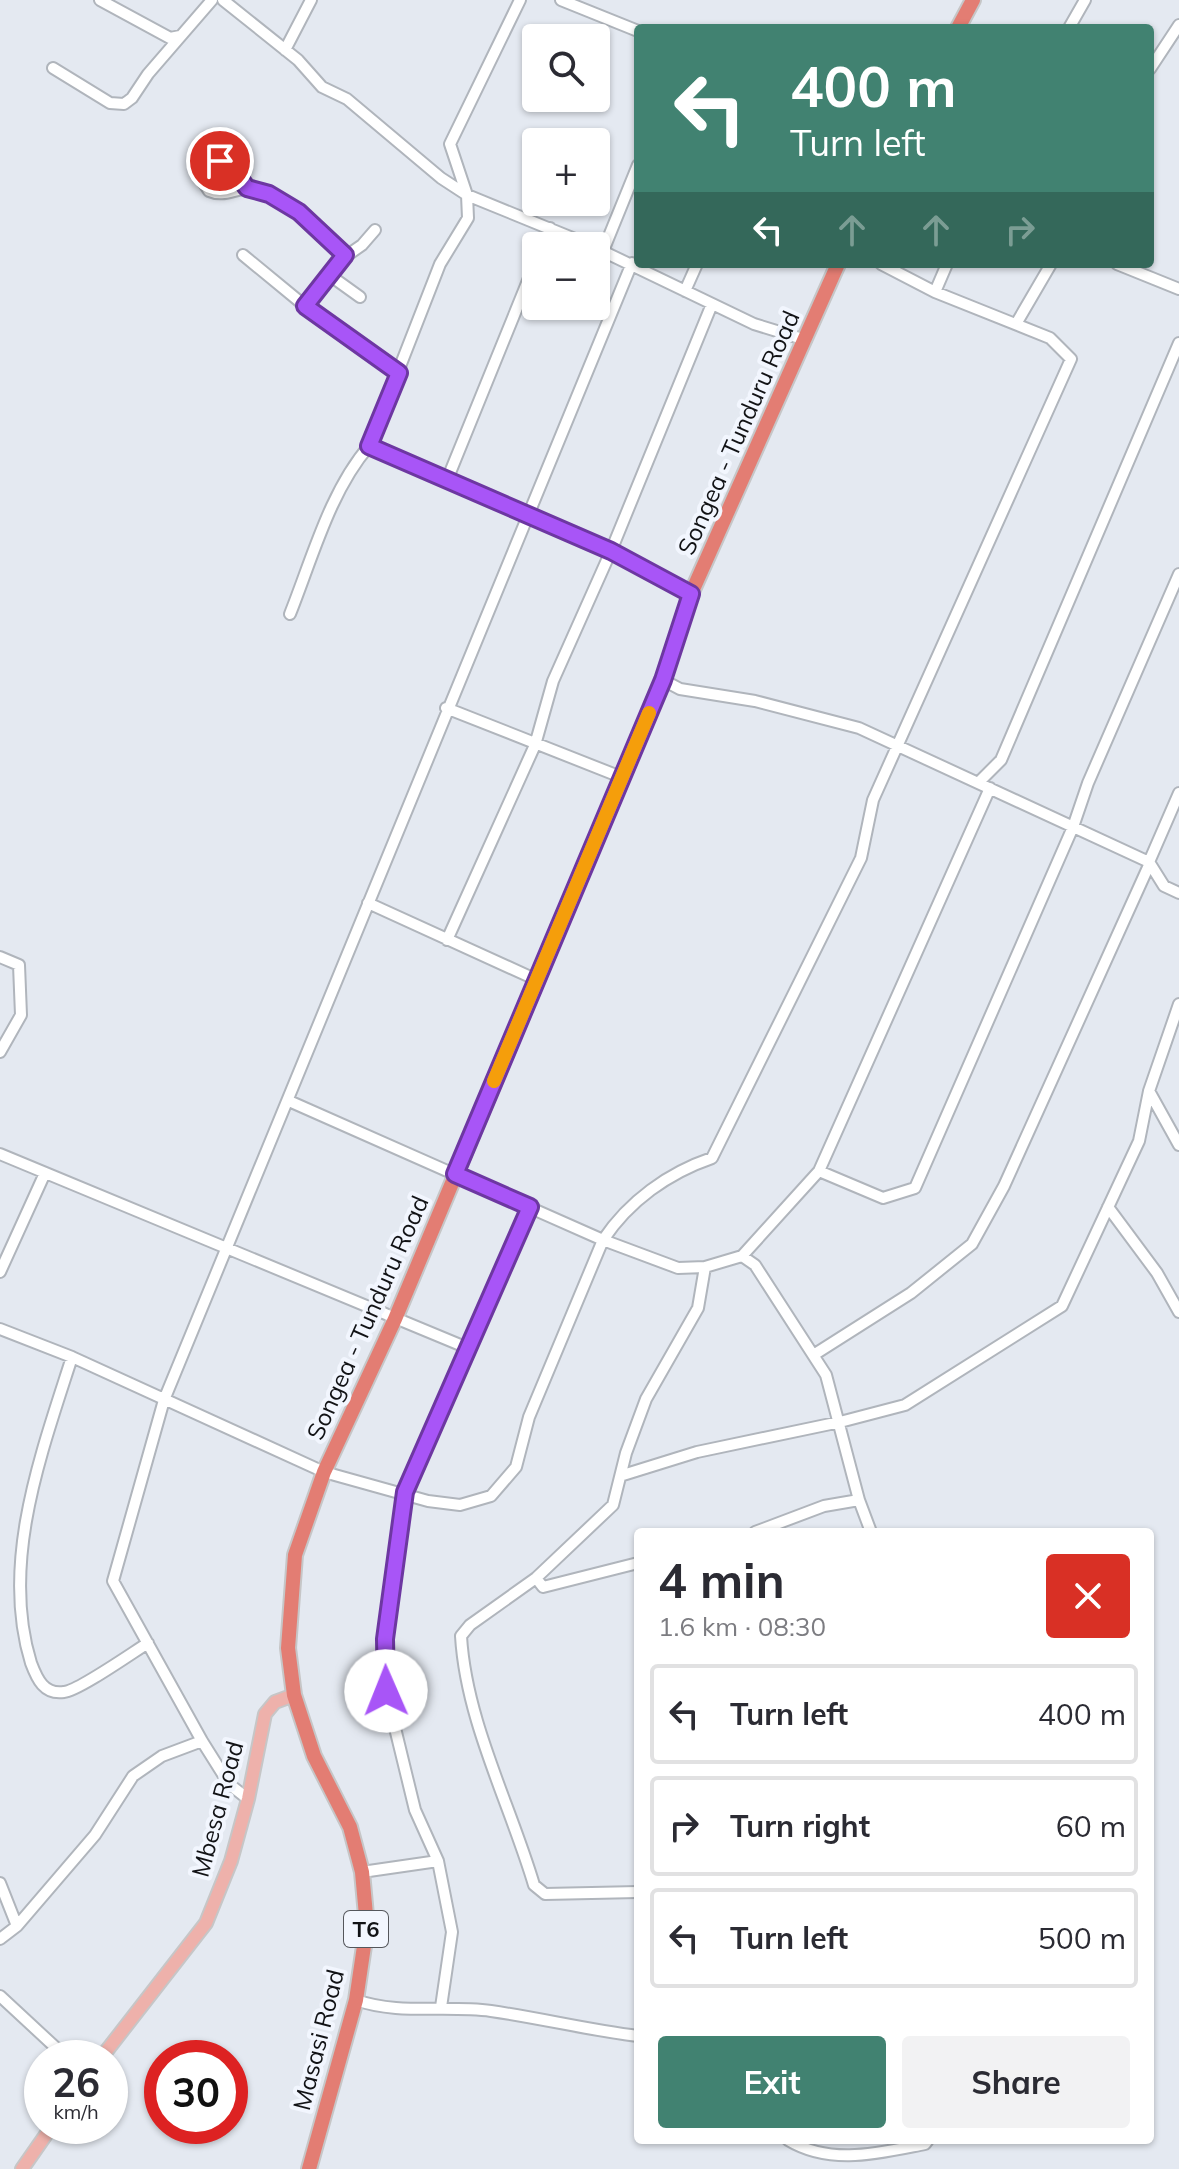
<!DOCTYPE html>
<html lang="en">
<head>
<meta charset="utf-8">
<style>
	:root { --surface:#fff; --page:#f2f2f3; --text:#2b2b33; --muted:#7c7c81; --line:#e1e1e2; --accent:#418271 }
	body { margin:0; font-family:Mulish,sans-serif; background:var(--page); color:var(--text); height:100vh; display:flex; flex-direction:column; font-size:30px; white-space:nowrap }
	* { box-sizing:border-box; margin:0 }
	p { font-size:26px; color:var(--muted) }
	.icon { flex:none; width:44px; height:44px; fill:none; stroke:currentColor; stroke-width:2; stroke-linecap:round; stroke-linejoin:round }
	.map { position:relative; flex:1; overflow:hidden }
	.panel { position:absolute; left:634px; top:1528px; width:520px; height:616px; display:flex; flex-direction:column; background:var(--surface); border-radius:8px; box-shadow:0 2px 6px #0004 }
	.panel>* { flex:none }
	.top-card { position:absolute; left:634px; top:24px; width:520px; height:244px; border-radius:8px; box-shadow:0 2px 6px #0004; background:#418271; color:#fff; overflow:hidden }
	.controls { position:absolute; left:522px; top:24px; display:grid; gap:16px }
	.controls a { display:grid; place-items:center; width:88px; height:88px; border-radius:8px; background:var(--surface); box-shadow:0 2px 6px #0004; font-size:40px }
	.speed { position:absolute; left:24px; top:2040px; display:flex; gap:16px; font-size:40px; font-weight:700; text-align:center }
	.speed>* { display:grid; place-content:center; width:104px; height:104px; border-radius:50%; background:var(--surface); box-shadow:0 2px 6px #0004; line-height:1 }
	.speed small { font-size:20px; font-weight:400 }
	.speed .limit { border:12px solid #d22; background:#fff; color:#111 }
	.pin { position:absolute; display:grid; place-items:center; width:68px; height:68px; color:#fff; margin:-34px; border:4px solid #fff; border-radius:50%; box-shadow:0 2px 8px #0007 }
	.me { position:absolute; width:88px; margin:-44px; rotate:359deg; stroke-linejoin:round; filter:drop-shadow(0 0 6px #0008) }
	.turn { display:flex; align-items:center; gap:28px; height:168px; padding:0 24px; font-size:36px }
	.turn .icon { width:104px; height:104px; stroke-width:2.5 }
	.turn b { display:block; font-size:56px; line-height:68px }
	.lanes { display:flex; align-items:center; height:76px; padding:0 24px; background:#0003; justify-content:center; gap:40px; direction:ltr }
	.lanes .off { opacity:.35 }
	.round { display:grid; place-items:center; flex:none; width:84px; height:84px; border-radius:8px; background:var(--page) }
	.headline { display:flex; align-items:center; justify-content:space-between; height:136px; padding:0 24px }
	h1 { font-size:48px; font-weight:700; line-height:60px }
	.cta { display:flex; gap:16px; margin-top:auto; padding:16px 24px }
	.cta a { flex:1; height:92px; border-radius:8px; background:var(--accent); color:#fff; font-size:32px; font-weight:700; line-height:92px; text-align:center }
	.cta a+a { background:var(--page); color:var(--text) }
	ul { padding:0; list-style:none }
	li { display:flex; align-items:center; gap:24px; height:100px; margin:0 16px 12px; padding:0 8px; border:4px solid var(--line); border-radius:8px }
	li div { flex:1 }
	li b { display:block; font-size:30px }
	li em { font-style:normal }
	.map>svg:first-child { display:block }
</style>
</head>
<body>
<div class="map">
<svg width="1179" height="2169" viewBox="0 0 1179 2169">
	<rect width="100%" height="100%" fill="#e4e9f1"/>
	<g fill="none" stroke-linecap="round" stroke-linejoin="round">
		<g stroke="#b0b5bc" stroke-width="14">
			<path id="minor" d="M 100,0 L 170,38 L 180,36
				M 223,0 L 298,60 L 322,87 L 347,99 L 441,178 L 467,195 L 592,246
				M 561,0 L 638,31
				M 1069,28 L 1085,0
				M 285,50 L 311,0
				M 53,68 L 110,103 L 124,104 L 132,98 L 148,74 L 212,0
				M 1150,69 L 1179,25
				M 247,188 C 235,173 224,152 203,166 L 200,177 L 209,191 C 225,198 236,187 252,189 C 288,193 319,231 345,255
				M 542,246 L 550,228
				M 596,248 L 754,324 L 806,340
				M 603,251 L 638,165
				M 243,255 L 305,306 L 399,373
				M 1117,264 L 1179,289
				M 328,274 L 360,297
				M 685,291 L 697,264
				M 935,292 L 947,264
				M 305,306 L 336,263 L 362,245 L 375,230
				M 1016,324 L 1051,264
				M 369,446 L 611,551 L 691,594
				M 447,480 L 536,261
				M 290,614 C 312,559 330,491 369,446 L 440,264 L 468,218 L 467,195 L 450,144 L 520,0
				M 663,680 L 680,689 L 755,701 L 859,728 L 1149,862 L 1164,886 L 1179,893
				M 446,708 L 621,777
				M 979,782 L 1001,760 L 1179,343
				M 1149,862 L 1179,793
				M 368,903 L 537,980
				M 447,940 L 535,745 L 553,681 L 611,551 L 712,304
				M 0,957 L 19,965 L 21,1015 L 0,1052
				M 1149,1091 L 1179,1145
				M 289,1101 L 603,1240 L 678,1268 L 705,1267 L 742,1256 L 755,1265 L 826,1375 L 859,1500 L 871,1532
				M 0,1154 L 470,1349
				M 819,1171 L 883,1198 L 915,1188 L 1073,827 L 1088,783 L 1179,574
				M 1108,1207 L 1157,1273 L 1179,1312
				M 742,1256 L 819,1171 L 990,788
				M 0,1272 L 45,1173
				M 0,1329 L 72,1357 L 324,1472 L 428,1501 L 460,1505 L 491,1496 L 516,1467 L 529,1417 L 603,1240 C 629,1201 668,1173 712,1158 L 861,858 L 873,800 L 1071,359 L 1050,338 L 935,292 L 881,264
				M 815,1354 L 911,1293 L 972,1244 L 1004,1186 L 1150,863
				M 72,1357 C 41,1454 0,1563 31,1663 C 37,1679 44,1695 64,1692 C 78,1691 132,1653 148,1643
				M 623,1475 L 697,1452 L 840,1422 L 905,1405 L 1062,1306 L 1139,1141 L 1149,1091 L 1179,1004
				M 755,1532 L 824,1506 L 859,1500
				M 536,1578 L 543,1587 L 638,1563
				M 248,1799 L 229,1784 L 202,1741 L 113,1581 L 164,1400 L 632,263
				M 362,1872 L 438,1861
				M 0,1883 L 17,1926
				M 638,1892 L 545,1894 L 534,1885 C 510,1804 466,1721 461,1636 L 470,1625 L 536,1578 L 613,1505 L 626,1453 L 646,1399 L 698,1308 L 705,1267
				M 0,1939 L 17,1926 L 95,1835 L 133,1776 L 162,1756 L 202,1741
				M 0,1996 L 67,2058
				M 356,2000 C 398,2015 446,2005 491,2011 C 540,2018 588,2030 638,2036
				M 441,2007 L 452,1932 L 438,1861 L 415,1810 L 386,1691 L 385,1639 L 405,1492 L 530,1207
				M 788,2140 C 831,2166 879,2153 925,2144 L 928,2140"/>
		</g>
		<g stroke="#c6c6c7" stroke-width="16">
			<path id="major" d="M 101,2058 L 206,1923 L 231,1861 L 248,1799 L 265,1714 L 275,1702 L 294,1695
				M 22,2169 L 52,2126"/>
		</g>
		<g stroke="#c6c6c7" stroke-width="18">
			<path id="highway" d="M 958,28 L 973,0
				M 309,2169 L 356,2000 L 367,1926 L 362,1872 L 350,1827 L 314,1756 L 294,1695 L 288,1648 L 295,1555 L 324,1472 L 395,1319 L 663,680 L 691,594 L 838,264"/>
		</g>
		<use href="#minor" stroke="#fff" stroke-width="10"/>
		<use href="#major" stroke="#eeb1ab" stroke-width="12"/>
		<use href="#highway" stroke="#e37d73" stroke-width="14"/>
	</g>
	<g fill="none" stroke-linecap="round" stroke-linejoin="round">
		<g stroke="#6d37a1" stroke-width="20">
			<path id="route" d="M 220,161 L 232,168 L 247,188 L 269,194 L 299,212 L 345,255 L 305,306 L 399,373 L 369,446 L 611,551 L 691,594 L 663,680 L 455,1174 L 530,1207 L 405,1492 L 385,1639 L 386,1691"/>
		</g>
		<use href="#route" stroke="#a855f7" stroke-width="14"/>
		<path stroke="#f59e0b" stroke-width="14" d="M 494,1081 L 649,713"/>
	</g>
	<g text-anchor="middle" stroke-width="8" stroke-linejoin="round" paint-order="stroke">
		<rect fill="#f2f6fe" stroke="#55575c" stroke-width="2" x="344" y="1911" width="44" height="36" rx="6"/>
		<g font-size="22" font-weight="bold" fill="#121316">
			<text x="366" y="1937">T6</text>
		</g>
		<g font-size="24" fill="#121316" stroke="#f2f6fe">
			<text transform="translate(739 433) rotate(-66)" y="8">Songea - Tunduru Road</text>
			<text transform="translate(368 1318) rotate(-66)" y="8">Songea - Tunduru Road</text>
			<text transform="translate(218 1809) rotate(-75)" y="8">Mbesa Road</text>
			<text transform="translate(319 2040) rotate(-76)" y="8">Masasi Road</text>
		</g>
	</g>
</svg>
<div class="controls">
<a><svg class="icon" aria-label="search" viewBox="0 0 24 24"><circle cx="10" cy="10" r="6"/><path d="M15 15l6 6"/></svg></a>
<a>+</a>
<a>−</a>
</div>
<div class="speed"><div>26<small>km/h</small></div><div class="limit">30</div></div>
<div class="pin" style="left:220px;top:161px;background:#d93025"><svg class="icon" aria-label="arrive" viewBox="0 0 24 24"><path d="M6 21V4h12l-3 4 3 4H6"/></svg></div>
<svg class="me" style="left:386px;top:1691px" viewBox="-20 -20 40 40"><circle r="19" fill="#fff"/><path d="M0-13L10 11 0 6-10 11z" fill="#a855f7"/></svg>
<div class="top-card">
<div class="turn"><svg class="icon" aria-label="left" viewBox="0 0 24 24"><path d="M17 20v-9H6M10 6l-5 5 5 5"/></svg><div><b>400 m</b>Turn left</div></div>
<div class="lanes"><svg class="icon" aria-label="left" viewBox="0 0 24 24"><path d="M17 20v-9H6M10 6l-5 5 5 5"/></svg><svg class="icon off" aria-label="ahead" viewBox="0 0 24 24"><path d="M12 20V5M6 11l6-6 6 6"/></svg><svg class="icon off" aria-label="ahead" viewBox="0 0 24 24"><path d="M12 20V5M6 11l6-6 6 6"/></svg><svg class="icon off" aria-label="right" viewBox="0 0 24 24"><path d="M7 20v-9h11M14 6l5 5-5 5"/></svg></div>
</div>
<section class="panel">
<div class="headline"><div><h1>4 min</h1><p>1.6 km · 08:30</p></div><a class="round" style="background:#d93025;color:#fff"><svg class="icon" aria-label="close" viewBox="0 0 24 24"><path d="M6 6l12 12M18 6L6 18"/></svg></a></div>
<ul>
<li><svg class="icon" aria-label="left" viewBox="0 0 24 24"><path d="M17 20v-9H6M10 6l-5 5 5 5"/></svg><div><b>Turn left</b></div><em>400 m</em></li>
<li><svg class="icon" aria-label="right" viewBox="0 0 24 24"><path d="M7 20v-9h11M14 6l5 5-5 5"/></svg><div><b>Turn right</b></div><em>60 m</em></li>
<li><svg class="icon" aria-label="left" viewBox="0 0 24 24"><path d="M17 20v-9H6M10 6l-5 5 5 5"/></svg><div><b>Turn left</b></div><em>500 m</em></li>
</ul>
<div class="cta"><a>Exit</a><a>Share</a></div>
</section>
</div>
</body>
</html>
